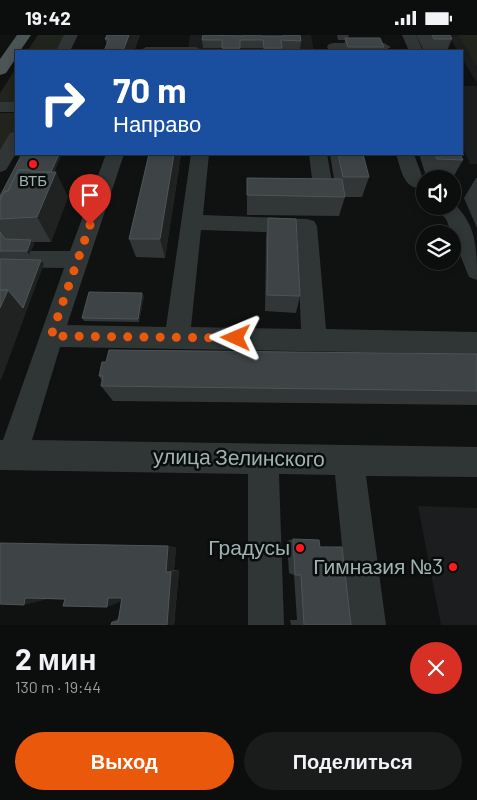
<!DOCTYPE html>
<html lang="ru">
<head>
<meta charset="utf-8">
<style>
	:root { --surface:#0c0d0d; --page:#1a1b1b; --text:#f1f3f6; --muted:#9a9c9d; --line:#2c2d2e; --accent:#ea580c }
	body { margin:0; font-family:Barlow,sans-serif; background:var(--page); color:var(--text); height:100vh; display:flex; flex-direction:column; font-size:19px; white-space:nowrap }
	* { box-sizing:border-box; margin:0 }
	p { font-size:16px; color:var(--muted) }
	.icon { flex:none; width:28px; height:28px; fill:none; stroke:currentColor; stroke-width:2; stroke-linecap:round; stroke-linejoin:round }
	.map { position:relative; height:590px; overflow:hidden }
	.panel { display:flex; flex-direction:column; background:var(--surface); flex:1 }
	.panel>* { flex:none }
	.guide { position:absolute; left:15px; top:15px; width:448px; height:105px; border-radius:0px; box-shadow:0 2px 8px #0003,0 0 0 1px var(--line); background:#1a4fa0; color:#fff; overflow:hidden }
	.buttons { position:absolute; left:416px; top:135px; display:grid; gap:10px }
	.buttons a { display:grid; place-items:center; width:45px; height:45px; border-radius:50%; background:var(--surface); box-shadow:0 2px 8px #0003,0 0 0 1px var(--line); font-size:25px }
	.pin { position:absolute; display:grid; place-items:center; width:42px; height:42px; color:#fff; margin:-51px -21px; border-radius:50% 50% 50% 0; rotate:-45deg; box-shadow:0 0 5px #0007 }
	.pin .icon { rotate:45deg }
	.me { position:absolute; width:55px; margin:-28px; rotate:271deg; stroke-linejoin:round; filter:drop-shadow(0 0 4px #0008) }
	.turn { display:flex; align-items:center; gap:18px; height:105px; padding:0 15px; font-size:22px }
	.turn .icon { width:65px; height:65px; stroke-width:2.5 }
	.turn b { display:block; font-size:35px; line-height:42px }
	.round { display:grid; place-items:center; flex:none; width:52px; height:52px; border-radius:26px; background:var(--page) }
	.summary { display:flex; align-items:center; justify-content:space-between; height:85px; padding:0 15px }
	h1 { font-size:30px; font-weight:700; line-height:38px }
	.button { display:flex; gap:10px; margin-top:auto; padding:10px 15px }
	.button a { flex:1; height:58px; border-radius:30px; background:var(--accent); color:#fff; font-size:20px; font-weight:700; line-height:58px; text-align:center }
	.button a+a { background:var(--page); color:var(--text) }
	.status { display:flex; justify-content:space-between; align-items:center; height:35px; padding:0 25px; background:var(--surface); direction:ltr }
	.status svg { height:14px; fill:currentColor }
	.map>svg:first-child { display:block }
</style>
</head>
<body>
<div class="status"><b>19:42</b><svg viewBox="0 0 49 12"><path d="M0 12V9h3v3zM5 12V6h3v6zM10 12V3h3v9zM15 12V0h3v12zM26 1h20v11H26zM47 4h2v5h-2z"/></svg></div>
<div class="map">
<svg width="477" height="590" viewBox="0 0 477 590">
	<rect width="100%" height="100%" fill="#101111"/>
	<path fill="#1b1d1e" d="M 190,0 L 311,0 L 314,16 L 188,16 Z
		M 448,0 L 477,0 L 477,48 L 461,22 L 461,16 L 458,16 Z
		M 461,51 L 477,51 L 477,129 L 470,129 L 461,109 Z
		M 418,471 L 477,473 L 477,590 L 441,590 Z"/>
	<path fill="#20241c" d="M 38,0 L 67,0 L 58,16 L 27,16 Z
		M 458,0 L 477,0 L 477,30 L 476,30 Z
		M 16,33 L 16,69 L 0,69 L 0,58 Z
		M 0,78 L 16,78 L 16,97 L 6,115 L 0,116 Z"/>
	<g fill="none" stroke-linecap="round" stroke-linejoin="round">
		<path fill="#303636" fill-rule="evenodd" d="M 64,0 L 78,0 L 70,16 L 56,16 Z
			M 402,0 L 416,0 L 423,16 L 409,16 Z
			M 334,8 L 384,8 L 391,12 L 384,16 L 329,15 L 327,12 L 329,9 Z
			M 146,12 L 196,12 L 203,16 L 139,16 Z
			M 0,67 L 16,67 L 16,77 L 0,77 Z
			M 16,97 L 16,118 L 6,135 L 0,137 L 0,115 L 10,98 Z
			M 106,119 L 124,119 L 67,290 L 166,292 L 191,119 L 209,119 L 203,180 L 307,184 L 314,186 L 317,191 L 326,294 L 477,297 L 477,319 L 60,312 L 32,405 L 477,412 L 477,442 L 366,441 L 386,590 L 350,590 L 335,440 L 279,439 L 284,590 L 248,590 L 248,439 L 0,435 L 0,405 L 3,405 L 64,233 L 0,232 L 0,216 L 70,216 ZM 201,195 L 297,198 L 301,294 L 191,292 Z
			M 309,119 L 327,119 L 333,152 L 330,156 L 323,158 L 316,156 L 313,152 Z
			M 396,119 L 414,119 L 422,141 L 425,144 L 425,152 C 404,158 401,134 396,119 Z
			M 452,167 C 477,189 477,214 477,245 L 469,242 L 446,184 L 434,171 L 452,171 Z"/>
		<path fill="#4c5556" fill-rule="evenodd" d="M 17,0 L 31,0 L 20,16 L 16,16 L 16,23 L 6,38 L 0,40 L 0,24 Z"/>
	</g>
	<path fill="#323637" d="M 140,0 L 134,16 L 104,16 L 107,10 L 105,4 Z
		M 203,0 L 282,1 L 283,0 L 300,0 L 301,6 L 300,14 L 282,14 L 281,16 L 263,16 L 263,13 L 240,13 L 240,16 L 222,16 L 222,13 L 203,13 L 202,5 Z
		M 337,0 L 349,0 L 348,3 L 384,12 L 383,16 L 343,16 L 343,15 L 345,5 L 338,5 Z
		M 416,0 L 450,0 L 452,4 L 447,16 L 424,16 Z
		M 149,119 L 181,119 L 165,223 L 136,222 L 129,204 Z
		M 330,119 L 363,119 L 369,142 L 362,162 L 345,162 L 339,181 L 247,180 L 247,143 L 334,144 Z
		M 419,119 L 460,119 L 463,125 L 452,144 L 427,144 Z
		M 55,137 L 68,162 L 51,207 L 33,207 L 34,209 L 29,220 L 0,220 L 0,161 Z
		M 476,143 L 477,143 L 477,193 L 464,163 Z
		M 268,183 L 300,261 L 296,278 L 265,276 L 266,202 Z
		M 144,261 L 139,287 L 84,286 L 82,283 Z
		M 477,319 L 477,370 L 113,366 L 101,351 L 102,346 L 99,341 Z
		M 293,504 L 320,512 L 351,590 L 291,590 L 290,585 L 297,585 L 294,540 L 289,538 L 287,506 Z
		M 176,512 L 174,535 L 179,535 L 174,590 L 111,590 L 112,587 L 119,583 L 121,566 L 48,564 Z"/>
	<path fill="#202222" d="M 129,0 L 140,0 L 134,16 L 123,16 Z
		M 59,119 L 62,119 L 44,162 L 31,137 L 32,135 Z
		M 174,119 L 181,119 L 165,223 L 160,204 Z
		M 56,137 L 68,162 L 51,207 L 37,182 Z
		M 31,205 L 34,209 L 29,220 L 27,216 Z
		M 41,225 L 44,229 L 1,345 L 0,345 L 0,273 L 8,255 Z
		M 142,258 L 144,261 L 139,287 L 138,284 Z
		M 168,511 L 176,512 L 174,535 L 166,537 Z
		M 179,535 L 174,590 L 167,590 L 171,537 Z
		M 123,558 L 122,566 L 107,572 L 108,563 Z
		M 25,563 L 48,564 L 24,570 Z"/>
	<path fill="#3e4445" stroke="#4d5556" d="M 107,0 L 129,0 L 123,16 L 104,16 L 109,4 L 105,4 Z
		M 203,0 L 243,1 L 243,0 L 261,0 L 261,1 L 284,1 L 284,0 L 300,0 L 301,6 L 281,5 L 282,13 L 264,13 L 263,5 L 240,5 L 240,13 L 222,13 L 222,5 L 202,5 Z
		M 432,0 L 450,0 L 452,4 L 434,4 Z
		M 345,3 L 380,3 L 384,12 L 348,12 Z
		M 22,119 L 59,119 L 51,137 L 33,137 L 32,135 L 18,135 L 8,156 L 5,156 L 0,165 L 0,161 Z
		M 149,119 L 174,119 L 160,204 L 129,204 Z
		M 338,119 L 363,119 L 369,142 L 343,142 Z
		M 435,119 L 460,119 L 463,125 L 437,124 Z
		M 18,135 L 32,135 L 31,137 L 56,137 L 37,182 L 0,184 L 0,165 L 5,156 L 8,156 Z
		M 247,143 L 342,144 L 345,162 L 247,160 Z
		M 268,183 L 296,184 L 300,261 L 267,260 Z
		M 0,197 L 5,204 L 31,205 L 27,216 L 0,216 Z
		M 0,224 L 41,225 L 23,273 L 8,255 L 0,255 Z
		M 0,255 L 8,255 L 0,273 Z
		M 89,257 L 142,258 L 138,284 L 82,283 Z
		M 109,315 L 477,319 L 477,356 L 101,351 L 103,341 L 99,341 L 102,327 L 106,327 Z
		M 293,504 L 319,505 L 320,512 L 342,512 L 351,590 L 304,590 L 301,540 L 295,540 Z
		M 0,508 L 168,511 L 166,537 L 171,537 L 167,590 L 111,590 L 112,587 L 118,587 L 122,563 L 108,563 L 107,572 L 63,571 L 65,564 L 25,563 L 24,570 L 0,569 Z"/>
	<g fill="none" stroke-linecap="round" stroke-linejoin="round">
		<path stroke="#ea580c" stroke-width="9" stroke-dasharray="0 16.2" d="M 90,190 L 51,301 L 236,303"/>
	</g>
	<g fill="#ff1a21" stroke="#0b0c0c" stroke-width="2">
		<circle cx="33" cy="129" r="5"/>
		<circle cx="300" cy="513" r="5"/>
		<circle cx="453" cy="532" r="5"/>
	</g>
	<g text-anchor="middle" stroke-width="5" stroke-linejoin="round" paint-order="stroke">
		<g font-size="15" fill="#9fb3b3" stroke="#0b0c0c">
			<text x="33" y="151">ВТБ</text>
		</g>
		<g font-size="21" fill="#9fb3b3" stroke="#0b0c0c">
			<text transform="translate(239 423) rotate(1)" y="7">улица Зелинского</text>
		</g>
		<g font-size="21" fill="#9fb3b3" stroke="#0b0c0c" text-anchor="end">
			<text x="290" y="520">Градусы</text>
			<text x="443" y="539">Гимназия №3</text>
		</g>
	</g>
</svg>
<div class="buttons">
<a><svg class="icon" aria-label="sound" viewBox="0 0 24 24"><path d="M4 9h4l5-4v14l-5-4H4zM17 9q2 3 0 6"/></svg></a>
<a><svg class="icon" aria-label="layers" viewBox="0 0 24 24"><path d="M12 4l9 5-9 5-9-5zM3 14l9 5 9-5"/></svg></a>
</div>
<div class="pin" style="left:90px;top:190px;background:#d93025"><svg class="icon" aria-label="arrive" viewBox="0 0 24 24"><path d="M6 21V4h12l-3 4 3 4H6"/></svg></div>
<svg class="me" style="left:236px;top:303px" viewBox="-20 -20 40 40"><path d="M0-17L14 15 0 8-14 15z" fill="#ea580c" stroke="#fff" stroke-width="4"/></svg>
<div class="guide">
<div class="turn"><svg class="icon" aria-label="right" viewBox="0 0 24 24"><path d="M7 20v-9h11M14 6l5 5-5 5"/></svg><div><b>70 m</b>Направо</div></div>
</div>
</div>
<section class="panel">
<div class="summary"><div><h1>2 мин</h1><p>130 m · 19:44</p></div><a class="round" style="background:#d93025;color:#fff"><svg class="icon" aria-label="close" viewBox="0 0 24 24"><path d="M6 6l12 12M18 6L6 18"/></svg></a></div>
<div class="button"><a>Выход</a><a>Поделиться</a></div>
</section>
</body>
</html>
